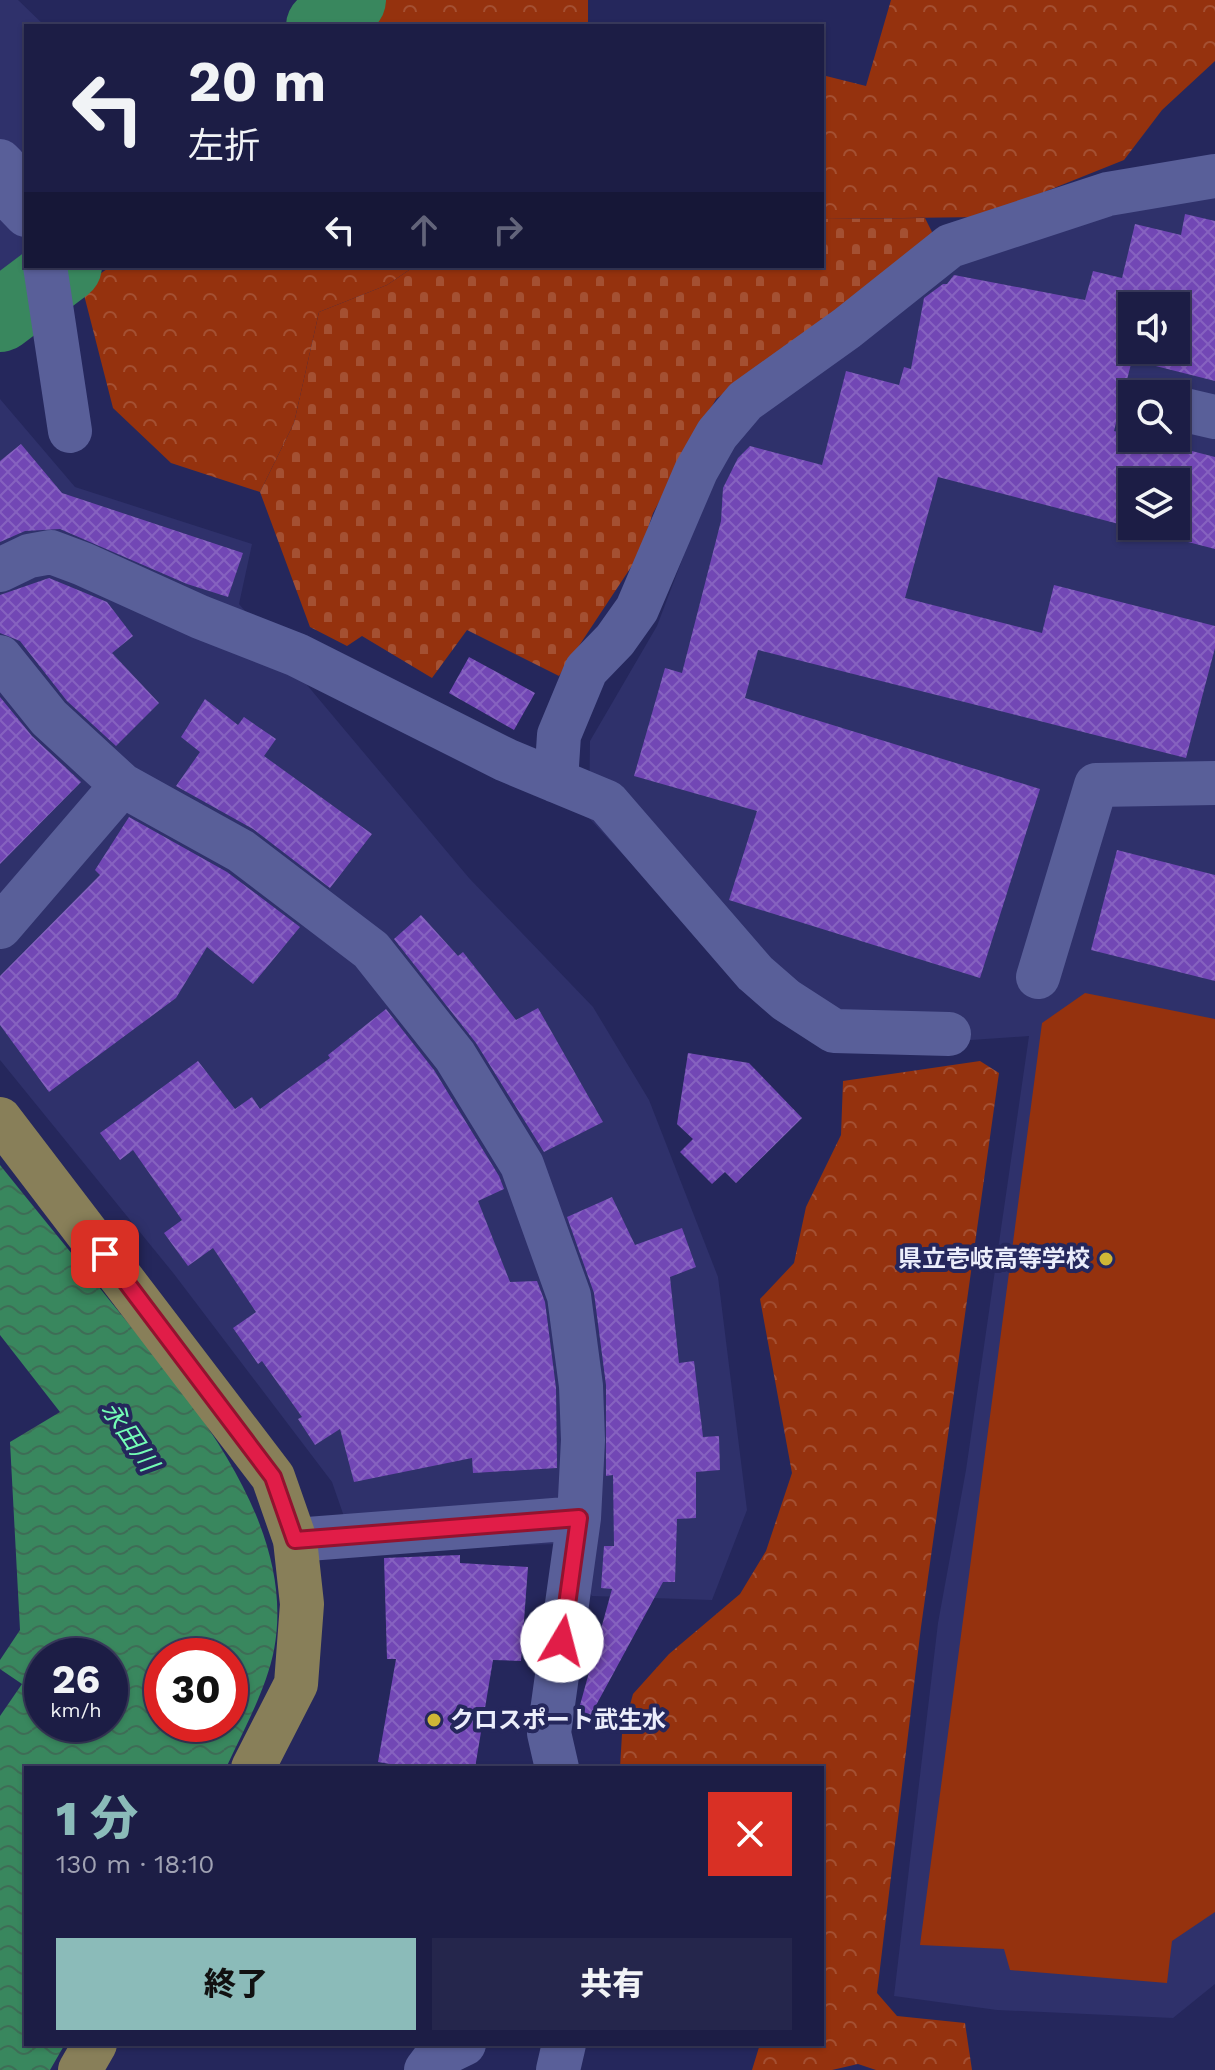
<!DOCTYPE html>
<html lang="ja">
<head>
<meta charset="utf-8">
<style>
	:root { --surface:#1c1d45; --page:#25264c; --text:#f1f3f6; --muted:#a0a2b3; --line:#3a3b5e; --accent:#8bbbb9 }
	body { margin:0; font-family:"Work Sans","Noto Sans JP",sans-serif; background:var(--page); color:var(--text); height:100vh; display:flex; flex-direction:column; font-size:30px; white-space:nowrap }
	* { box-sizing:border-box; margin:0 }
	p { font-size:26px; color:var(--muted) }
	.icon { flex:none; width:44px; height:44px; fill:none; stroke:currentColor; stroke-width:2; stroke-linecap:round; stroke-linejoin:round }
	.map { position:relative; flex:1; overflow:hidden }
	.sheet { position:absolute; left:24px; top:1766px; width:800px; height:280px; display:flex; flex-direction:column; background:var(--surface); border-radius:0px; box-shadow:0 2px 6px #0004,0 0 0 2px var(--line) }
	.sheet>* { flex:none }
	.guide { position:absolute; left:24px; top:24px; width:800px; height:244px; border-radius:0px; box-shadow:0 2px 6px #0004,0 0 0 2px var(--line); background:#1c1d45; color:var(--text); overflow:hidden }
	.controls { position:absolute; left:1118px; top:292px; display:grid; gap:16px }
	.controls a { display:grid; place-items:center; width:72px; height:72px; border-radius:0px; background:var(--surface); box-shadow:0 2px 6px #0004,0 0 0 2px var(--line); font-size:40px }
	.speed { position:absolute; left:24px; top:1638px; display:flex; gap:16px; font-size:40px; font-weight:700; text-align:center }
	.speed>* { display:grid; place-content:center; width:104px; height:104px; border-radius:50%; background:var(--surface); box-shadow:0 2px 6px #0004,0 0 0 2px var(--line); line-height:1 }
	.speed small { font-size:20px; font-weight:400 }
	.speed .limit { border:12px solid #d22; background:#fff; color:#111 }
	.pin { position:absolute; display:grid; place-items:center; width:68px; height:68px; color:#fff; margin:-34px; border-radius:16px; box-shadow:0 4px 12px #0006 }
	.me { position:absolute; width:88px; margin:-44px; rotate:8deg; stroke-linejoin:round; filter:drop-shadow(0 0 6px #0008) }
	.turn { display:flex; align-items:center; gap:28px; height:168px; padding:0 32px; font-size:36px }
	.turn .icon { width:104px; height:104px; stroke-width:2.5 }
	.turn b { display:block; font-size:56px; line-height:68px }
	.lanes { display:flex; align-items:center; height:76px; padding:0 32px; background:#0003; justify-content:center; gap:40px; direction:ltr }
	.lanes .off { opacity:.35 }
	.round { display:grid; place-items:center; flex:none; width:84px; height:84px; border-radius:0px; background:var(--page) }
	.headline { display:flex; align-items:center; justify-content:space-between; height:136px; padding:0 32px }
	h1 { font-size:48px; font-weight:800; line-height:60px; color:var(--accent) }
	.cta { display:flex; gap:16px; margin-top:auto; padding:16px 32px }
	.cta a { flex:1; height:92px; border-radius:0px; background:var(--accent); color:#111; font-size:32px; font-weight:800; line-height:92px; text-align:center }
	.cta a+a { background:var(--page); color:var(--text) }
	.map>svg:first-child { display:block }
</style>
</head>
<body>
<div class="map">
<svg width="1215" height="2070" viewBox="0 0 1215 2070">
	<defs>
		<pattern id="forest-crowns" width="20" height="18" patternUnits="userSpaceOnUse" patternTransform="scale(2)"><rect width="20" height="18" fill="#95320e"/><path d="M2 6a3 3 0 1 1 6 0M12 15a3 3 0 1 1 6 0" fill="none" stroke="#a45032"/></pattern>
		<pattern id="cemetery-stones" width="16" height="16" patternUnits="userSpaceOnUse" patternTransform="scale(2)"><rect width="16" height="16" fill="#95320e"/><path d="M2 7V4a2 2 0 0 1 4 0v3zM10 15v-3a2 2 0 0 1 4 0v3z" fill="#a45032"/></pattern>
		<pattern id="water-waves" width="16" height="10" patternUnits="userSpaceOnUse" patternTransform="scale(2)"><rect width="16" height="10" fill="#39875e"/><path d="M0 5q4-4 8 0t8 0" fill="none" stroke="#3e6d56"/></pattern>
		<pattern id="building-cross-hatch" width="8" height="8" patternUnits="userSpaceOnUse" patternTransform="scale(2)"><rect width="8" height="8" fill="#7247b5"/><path d="M0 0l8 8M0 8l8-8" fill="none" stroke="#8662c0"/></pattern>
	</defs>
	<rect width="100%" height="100%" fill="#25275c"/>
	<path fill="#2f316b" fill-rule="evenodd" d="M 0,0 L 18,0 L 45,26 L 26,26 L 26,263 L 0,281 Z
		M 1215,192 L 1215,1984 L 1173,2018 L 997,2010 L 894,1996 L 938,1623 L 966,1470 L 1029,1036 L 841,1049 L 746,987 L 589,818 L 590,741 L 657,626 L 731,431 L 935,266 L 1013,238 ZM 1132,306 L 1176,306 L 1176,350 L 1132,350 ZM 1132,394 L 1176,394 L 1176,438 L 1132,438 ZM 1132,482 L 1176,482 L 1176,526 L 1132,526 Z
		M 0,399 L 75,487 L 252,544 L 239,604 L 469,878 L 593,1007 L 649,1100 L 718,1277 L 747,1510 L 712,1600 L 592,1596 L 557,1544 L 356,1551 L 332,1482 L 174,1274 L 0,1060 Z"/>
	<path fill="url(#forest-crowns)" d="M 370,0 L 588,0 L 588,26 L 342,26 Z
		M 891,0 L 1215,0 L 1215,61 L 1162,110 L 1124,160 L 982,217 L 822,219 L 822,75 L 866,86 Z
		M 111,266 L 415,266 L 387,285 L 319,312 L 294,423 L 260,492 L 171,463 L 113,408 L 82,287 Z
		M 980,1061 L 999,1073 L 921,1627 L 877,1993 L 897,2016 L 965,2023 L 972,2070 L 876,2070 L 858,2064 L 832,2070 L 752,2070 L 760,2044 L 822,2044 L 822,1768 L 620,1768 L 622,1734 L 633,1694 L 669,1654 L 740,1594 L 766,1551 L 792,1473 L 760,1299 L 794,1263 L 806,1207 L 841,1135 L 843,1081 Z"/>
	<path fill="url(#cemetery-stones)" d="M 925,218 L 934,236 L 900,265 L 716,399 L 653,513 L 639,555 L 559,676 L 467,630 L 432,678 L 362,636 L 347,646 L 310,627 L 260,492 L 294,423 L 319,312 L 387,285 L 415,266 L 822,266 L 822,219 Z"/>
	<path fill="#95320e" d="M 1085,993 L 1215,1019 L 1215,1912 L 1172,1941 L 1167,1983 L 1010,1970 L 1004,1949 L 920,1945 L 1042,1023 Z"/>
	<path fill="url(#water-waves)" fill-rule="evenodd" d="M 0,1165 C 38,1212 77,1260 115,1307 C 189,1398 298,1523 274,1650 C 266,1690 243,1731 226,1768 L 26,1768 L 26,2044 L 65,2044 L 50,2070 L 0,2070 L 0,1716 L 22,1684 L 0,1669 L 0,1660 L 20,1630 L 10,1442 L 60,1412 L 0,1335 ZM 42,1656 L 110,1656 L 110,1724 L 42,1724 ZM 162,1656 L 230,1656 L 230,1724 L 162,1724 Z"/>
	<g fill="none" stroke-linecap="round" stroke-linejoin="round">
		<path stroke="#39875e" stroke-width="72" d="M 322,26 L 350,0
			M 0,316 L 66,266"/>
	</g>
	<path fill="url(#building-cross-hatch)" fill-rule="evenodd" d="M 1185,214 L 1215,221 L 1215,381 L 1132,360 L 1114,431 L 1215,457 L 1215,549 L 938,477 L 905,598 L 1042,633 L 1054,585 L 1215,626 L 1215,648 L 1186,758 L 758,650 L 745,698 L 1040,789 L 980,978 L 729,900 L 757,811 L 634,776 L 665,668 L 682,673 L 721,521 L 723,488 L 738,458 L 750,446 L 822,465 L 846,371 L 899,385 L 904,367 L 911,369 L 924,298 L 943,284 L 947,284 L 954,275 L 1085,300 L 1093,271 L 1122,278 L 1135,224 L 1181,235 ZM 1132,306 L 1176,306 L 1176,350 L 1132,350 ZM 1132,482 L 1176,482 L 1176,526 L 1132,526 Z
		M 21,444 L 62,493 L 243,553 L 228,597 L 187,584 L 60,529 L 25,531 L 0,542 L 0,461 Z
		M 49,578 L 107,602 L 133,636 L 112,653 L 159,703 L 116,746 L 67,701 L 20,641 L 0,633 L 0,595 Z
		M 469,657 L 535,693 L 514,730 L 449,693 Z
		M 0,697 L 32,736 L 81,782 L 0,864 Z
		M 205,699 L 238,725 L 244,717 L 276,739 L 264,756 L 372,834 L 330,888 L 253,829 L 176,786 L 200,752 L 181,737 Z
		M 129,817 L 227,872 L 300,927 L 253,984 L 207,947 L 176,998 L 49,1092 L 0,1025 L 0,976 L 100,875 L 95,870 Z
		M 1117,850 L 1215,875 L 1215,981 L 1091,950 Z
		M 421,915 L 458,956 L 463,952 L 516,1020 L 538,1008 L 603,1122 L 544,1152 L 476,1043 L 394,939 Z
		M 386,1009 L 434,1070 L 499,1176 L 504,1189 L 478,1201 L 510,1282 L 537,1281 L 545,1302 L 556,1388 L 557,1468 L 473,1473 L 472,1458 L 354,1482 L 340,1429 L 315,1445 L 298,1419 L 302,1417 L 262,1361 L 258,1364 L 233,1328 L 256,1312 L 213,1248 L 188,1266 L 164,1233 L 182,1220 L 133,1150 L 120,1160 L 100,1133 L 198,1061 L 235,1109 L 252,1097 L 260,1109 L 330,1058 L 328,1055 Z
		M 688,1053 L 749,1063 L 802,1118 L 736,1183 L 725,1172 L 712,1184 L 680,1152 L 693,1139 L 677,1124 Z
		M 612,1197 L 635,1245 L 682,1228 L 696,1267 L 670,1277 L 679,1363 L 694,1361 L 703,1437 L 719,1436 L 720,1470 L 696,1472 L 696,1518 L 677,1519 L 675,1582 L 663,1582 L 588,1720 L 577,1716 L 612,1589 L 601,1588 L 604,1546 L 614,1546 L 613,1475 L 606,1476 L 606,1385 L 594,1293 L 567,1217 Z
		M 460,1555 L 460,1563 L 528,1567 L 521,1661 L 493,1660 L 475,1768 L 414,1768 L 378,1762 L 396,1659 L 387,1659 L 384,1558 Z"/>
	<g fill="none" stroke-linecap="round" stroke-linejoin="round">
		<path stroke="#595f99" stroke-width="44" d="M 0,161 L 5,166 L 4,192 L 26,215
			M 45,266 L 70,431
			M 1176,408 L 1215,417
			M 0,570 L 29,556 L 51,552 L 83,564 L 200,617 L 297,655 L 506,760 L 607,802 L 755,973 L 786,1000 L 834,1031 L 949,1034
			M 0,657 L 49,718 L 122,785 L 241,851 L 371,950 L 455,1056 L 522,1165 L 569,1296 L 581,1386 L 583,1440 L 579,1518 L 549,1733 L 557,1768
			M 556,781 L 559,735 L 586,670 L 615,640 L 637,609 L 696,471 L 717,434 L 745,401 L 847,328 L 950,246 L 1108,194 L 1215,176
			M 0,927 L 122,785
			M 1038,977 L 1096,785 L 1215,783
			M 295,1540 L 579,1518
			M 426,2070 L 435,2058 L 464,2044
			M 558,2070 L 564,2044"/>
		<path stroke="#887f59" stroke-width="44" d="M 0,1119 L 273,1477 L 295,1540 L 302,1604 L 296,1684 L 253,1768
			M 80,2070 L 95,2044"/>
	</g>
	<g fill="none" stroke-linecap="round" stroke-linejoin="round">
		<g stroke="#92132f" stroke-width="20">
			<path id="route" d="M 105,1254 L 273,1477 L 295,1540 L 579,1518 L 562,1641"/>
		</g>
		<use href="#route" stroke="#e11d48" stroke-width="14"/>
	</g>
	<g fill="#d0b736" stroke="#25275c" stroke-width="3">
		<circle cx="1106" cy="1259" r="8"/>
		<circle cx="434" cy="1720" r="8"/>
	</g>
	<g text-anchor="middle" stroke-width="8" stroke-linejoin="round" paint-order="stroke">
		<g font-size="24" font-weight="bold" fill="#ebedfb" stroke="#25275c" text-anchor="end">
			<text x="1090" y="1267">県立壱岐高等学校</text>
			<text x="450" y="1728" text-anchor="start">クロスポート武生水</text>
		</g>
		<g font-size="26" font-style="italic" fill="#74fdb5" stroke="#25275c">
			<text transform="translate(130 1436) rotate(56)" y="9">永田川</text>
		</g>
	</g>
</svg>
<div class="controls">
<a><svg class="icon" aria-label="sound" viewBox="0 0 24 24"><path d="M4 9h4l5-4v14l-5-4H4zM17 9q2 3 0 6"/></svg></a>
<a><svg class="icon" aria-label="search" viewBox="0 0 24 24"><circle cx="10" cy="10" r="6"/><path d="M15 15l6 6"/></svg></a>
<a><svg class="icon" aria-label="layers" viewBox="0 0 24 24"><path d="M12 4l9 5-9 5-9-5zM3 14l9 5 9-5"/></svg></a>
</div>
<div class="speed"><div>26<small>km/h</small></div><div class="limit">30</div></div>
<div class="pin" style="left:105px;top:1254px;background:#d93025"><svg class="icon" aria-label="arrive" viewBox="0 0 24 24"><path d="M6 21V4h12l-3 4 3 4H6"/></svg></div>
<svg class="me" style="left:562px;top:1641px" viewBox="-20 -20 40 40"><circle r="19" fill="#fff"/><path d="M0-13L10 11 0 6-10 11z" fill="#e11d48"/></svg>
<div class="guide">
<div class="turn"><svg class="icon" aria-label="left" viewBox="0 0 24 24"><path d="M17 20v-9H6M10 6l-5 5 5 5"/></svg><div><b>20 m</b>左折</div></div>
<div class="lanes"><svg class="icon" aria-label="left" viewBox="0 0 24 24"><path d="M17 20v-9H6M10 6l-5 5 5 5"/></svg><svg class="icon off" aria-label="ahead" viewBox="0 0 24 24"><path d="M12 20V5M6 11l6-6 6 6"/></svg><svg class="icon off" aria-label="right" viewBox="0 0 24 24"><path d="M7 20v-9h11M14 6l5 5-5 5"/></svg></div>
</div>
<section class="sheet">
<div class="headline"><div><h1>1 分</h1><p>130 m · 18:10</p></div><a class="round" style="background:#d93025;color:#fff"><svg class="icon" aria-label="close" viewBox="0 0 24 24"><path d="M6 6l12 12M18 6L6 18"/></svg></a></div>
<div class="cta"><a>終了</a><a>共有</a></div>
</section>
</div>
</body>
</html>
